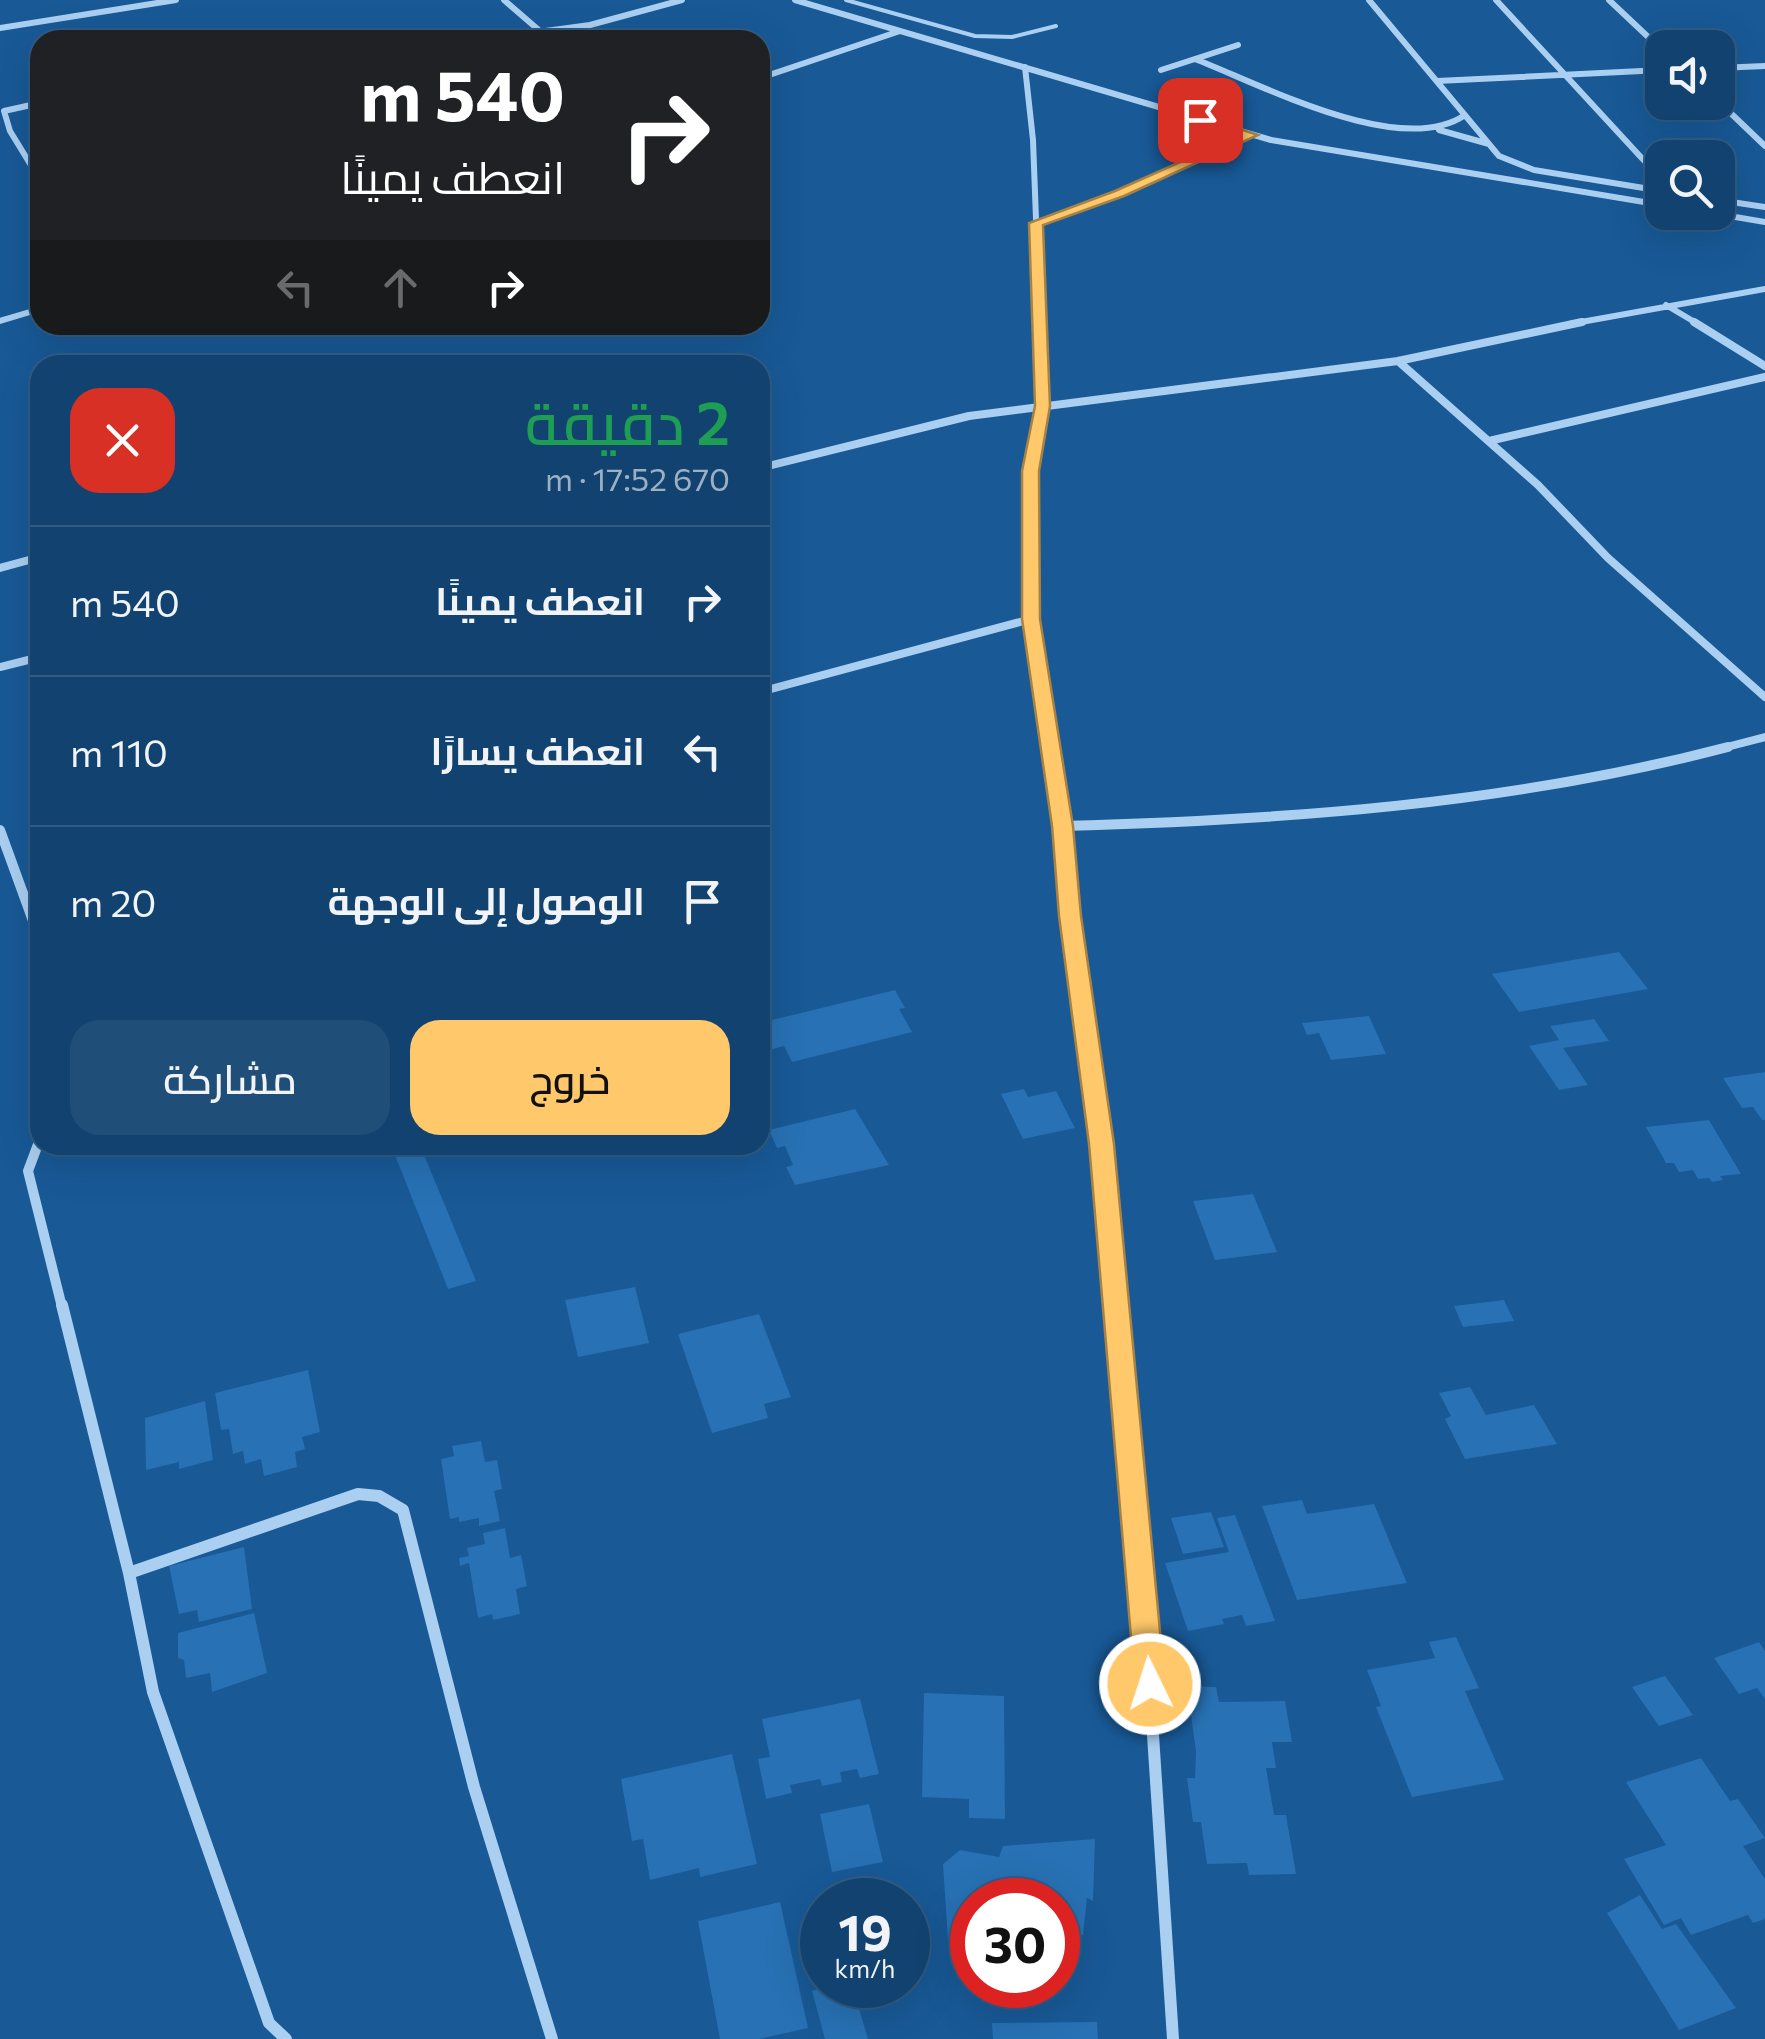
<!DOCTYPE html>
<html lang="ar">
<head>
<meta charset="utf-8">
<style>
	:root { --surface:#124370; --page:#1f4e78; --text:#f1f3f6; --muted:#9cb0c3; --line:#315c83; --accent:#ffc86a }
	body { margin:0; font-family:Commissioner,Cairo,sans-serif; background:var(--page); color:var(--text); direction:rtl; height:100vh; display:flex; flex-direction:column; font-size:38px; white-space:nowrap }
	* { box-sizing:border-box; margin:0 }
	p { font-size:32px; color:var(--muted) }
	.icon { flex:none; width:55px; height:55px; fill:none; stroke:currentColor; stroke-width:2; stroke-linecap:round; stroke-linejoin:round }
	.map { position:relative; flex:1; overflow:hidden; direction:ltr }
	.drawer { position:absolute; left:30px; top:355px; width:740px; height:800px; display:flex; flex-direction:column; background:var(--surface); border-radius:30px; box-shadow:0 10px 40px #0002,0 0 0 2px var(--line); direction:rtl }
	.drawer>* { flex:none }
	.hud { position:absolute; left:30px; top:30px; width:740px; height:305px; border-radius:30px; box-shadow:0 10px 40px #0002,0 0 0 2px var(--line); direction:rtl; background:#202124; color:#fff; overflow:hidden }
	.buttons { position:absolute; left:1645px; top:30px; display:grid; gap:20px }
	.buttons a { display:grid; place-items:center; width:90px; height:90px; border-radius:20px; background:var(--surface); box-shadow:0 10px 40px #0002,0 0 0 2px var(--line); font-size:50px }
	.speed { position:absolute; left:800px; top:1878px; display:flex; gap:20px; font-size:50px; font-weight:700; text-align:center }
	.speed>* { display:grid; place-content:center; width:130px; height:130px; border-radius:50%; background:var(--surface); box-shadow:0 10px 40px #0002,0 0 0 2px var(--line); line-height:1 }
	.speed small { font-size:25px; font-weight:400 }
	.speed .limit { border:15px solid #d22; background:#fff; color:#111 }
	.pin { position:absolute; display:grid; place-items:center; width:85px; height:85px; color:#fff; margin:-42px; border-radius:20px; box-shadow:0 5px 15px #0006 }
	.me { position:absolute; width:110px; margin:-55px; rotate:356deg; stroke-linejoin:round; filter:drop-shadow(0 0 8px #0008) }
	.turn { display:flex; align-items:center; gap:35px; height:210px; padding:0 40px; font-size:45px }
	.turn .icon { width:130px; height:130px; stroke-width:2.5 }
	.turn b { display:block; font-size:70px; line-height:85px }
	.lanes { display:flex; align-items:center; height:95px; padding:0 40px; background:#0003; justify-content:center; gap:50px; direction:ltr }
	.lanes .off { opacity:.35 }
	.round { display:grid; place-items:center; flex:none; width:105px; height:105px; border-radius:30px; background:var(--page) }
	.head { display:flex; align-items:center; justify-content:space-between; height:170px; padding:0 40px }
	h1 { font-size:60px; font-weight:600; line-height:75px; color:#1e9e55 }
	.primary-button { display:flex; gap:20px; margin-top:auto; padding:20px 40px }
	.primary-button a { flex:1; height:115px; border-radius:30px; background:var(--accent); color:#111; font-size:40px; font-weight:600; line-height:115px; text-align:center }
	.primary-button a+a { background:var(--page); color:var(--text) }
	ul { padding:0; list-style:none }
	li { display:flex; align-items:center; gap:30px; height:150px; padding:0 40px; border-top:2px solid var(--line) }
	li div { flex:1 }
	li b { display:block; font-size:38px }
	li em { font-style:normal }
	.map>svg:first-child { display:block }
</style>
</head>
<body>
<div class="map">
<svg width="1765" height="2039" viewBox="0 0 1765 2039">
	<rect width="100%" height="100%" fill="#185996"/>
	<path fill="#2771b4" d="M 1619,952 L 1648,989 L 1519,1012 L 1492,974 Z
		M 895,990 L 905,1008 L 899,1009 L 912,1032 L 792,1062 L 784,1046 L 762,1052 L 760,1049 L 760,1023 Z
		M 1369,1016 L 1386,1054 L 1331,1060 L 1319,1033 L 1307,1035 L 1302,1023 Z
		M 1594,1019 L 1609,1041 L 1563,1048 L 1588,1085 L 1559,1090 L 1529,1046 L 1559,1040 L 1550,1026 Z
		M 1765,1072 L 1765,1120 L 1762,1120 L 1753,1107 L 1742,1108 L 1723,1078 Z
		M 1024,1089 L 1028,1097 L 1056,1091 L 1075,1128 L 1023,1139 L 1001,1094 Z
		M 855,1109 L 889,1165 L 795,1185 L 786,1167 L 793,1165 L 785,1146 L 777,1148 L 769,1130 Z
		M 1709,1120 L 1741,1174 L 1720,1176 L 1723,1180 L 1712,1182 L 1709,1178 L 1698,1179 L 1693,1170 L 1679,1172 L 1674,1163 L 1666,1163 L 1646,1127 Z
		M 391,1145 L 420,1145 L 476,1281 L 448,1289 Z
		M 1253,1194 L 1277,1252 L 1215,1260 L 1193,1201 Z
		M 635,1287 L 649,1343 L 578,1357 L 565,1300 Z
		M 1504,1300 L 1514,1321 L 1463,1327 L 1454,1306 Z
		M 759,1314 L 791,1397 L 764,1404 L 768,1418 L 712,1433 L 678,1334 Z
		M 308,1370 L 320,1432 L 302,1437 L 305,1449 L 295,1452 L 297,1467 L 264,1476 L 261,1459 L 245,1464 L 243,1451 L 233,1454 L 229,1429 L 221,1430 L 215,1393 Z
		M 1470,1387 L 1486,1415 L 1534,1405 L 1557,1444 L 1465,1459 L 1445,1419 L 1451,1416 L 1439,1393 Z
		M 205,1401 L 213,1460 L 179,1469 L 179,1462 L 146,1470 L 145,1418 Z
		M 481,1441 L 485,1462 L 497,1460 L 502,1489 L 494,1491 L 500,1521 L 479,1526 L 479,1518 L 459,1522 L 459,1517 L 450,1519 L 441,1459 L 454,1456 L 452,1446 Z
		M 1302,1500 L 1307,1514 L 1374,1504 L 1407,1583 L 1297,1600 L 1262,1506 Z
		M 1211,1512 L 1224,1547 L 1183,1554 L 1171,1518 Z
		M 1235,1515 L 1275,1621 L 1246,1626 L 1242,1615 L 1222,1619 L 1224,1624 L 1188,1631 L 1165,1563 L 1229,1552 L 1217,1518 Z
		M 505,1528 L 510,1558 L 521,1555 L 527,1586 L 516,1589 L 520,1614 L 493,1620 L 492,1614 L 478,1618 L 469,1563 L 460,1566 L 459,1558 L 469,1556 L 467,1548 L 485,1544 L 483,1533 Z
		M 244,1547 L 252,1609 L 199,1622 L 197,1610 L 179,1614 L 169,1566 Z
		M 254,1613 L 267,1673 L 212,1692 L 210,1673 L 186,1678 L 184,1660 L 178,1658 L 178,1633 Z
		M 1456,1637 L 1479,1688 L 1465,1691 L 1504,1780 L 1412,1797 L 1376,1707 L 1381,1706 L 1367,1670 L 1435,1658 L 1429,1642 Z
		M 1759,1642 L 1765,1651 L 1765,1699 L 1757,1688 L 1739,1694 L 1714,1658 Z
		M 1665,1676 L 1693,1715 L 1659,1726 L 1632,1687 Z
		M 1187,1686 L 1216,1687 L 1219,1702 L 1285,1701 L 1292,1742 L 1272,1742 L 1276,1768 L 1266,1768 L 1274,1815 L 1286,1815 L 1296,1874 L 1249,1875 L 1247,1863 L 1207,1864 L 1201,1822 L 1193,1822 L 1187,1778 L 1195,1778 L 1196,1751 Z
		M 924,1693 L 1004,1696 L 1005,1819 L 969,1818 L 969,1799 L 922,1797 Z
		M 860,1699 L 879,1774 L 860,1778 L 857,1769 L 840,1772 L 842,1782 L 822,1786 L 820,1779 L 790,1785 L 792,1793 L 766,1799 L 758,1759 L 770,1757 L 762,1719 Z
		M 732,1754 L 757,1864 L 700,1877 L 699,1868 L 650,1880 L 643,1839 L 632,1841 L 621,1779 Z
		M 1701,1758 L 1730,1801 L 1738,1799 L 1765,1838 L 1743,1846 L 1765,1879 L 1765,1919 L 1753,1923 L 1748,1915 L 1691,1935 L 1681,1918 L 1664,1925 L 1624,1859 L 1666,1845 L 1626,1782 Z
		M 869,1804 L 883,1862 L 832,1872 L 820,1814 Z
		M 1095,1839 L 1093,1901 L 1087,1898 L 1083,1935 L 1058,1936 L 1058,1900 L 972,1900 L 972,1939 L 948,1940 L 943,1864 L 960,1850 L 999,1857 L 1003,1846 Z
		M 1640,1895 L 1662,1929 L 1676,1924 L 1736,2008 L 1679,2030 L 1607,1913 Z
		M 780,1902 L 808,2028 L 759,2039 L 720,2039 L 698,1921 Z
		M 832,1985 L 852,1985 L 868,2039 L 825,2039 L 812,1991 Z
		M 1097,2022 L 1098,2039 L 993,2039 L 992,2023 Z"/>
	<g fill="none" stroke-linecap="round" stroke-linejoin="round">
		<path stroke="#aacff1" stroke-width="4" d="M 846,0 L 975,36 L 1012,37 L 1056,26"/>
		<path stroke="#aacff1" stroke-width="6" d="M 504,0 L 541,32
			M 795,0 L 1271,140 L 1662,205
			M 1369,0 L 1499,156 L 1534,170 L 1662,191
			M 1496,0 L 1662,180
			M 1609,0 L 1662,50
			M 0,28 L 176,0
			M 478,40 L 590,25 L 682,0
			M 1195,59 C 1262,85 1401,159 1465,115
			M 1025,67 L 1033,140 L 1040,324
			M 1718,68 L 1765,66
			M 1161,70 L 1238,45
			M 760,78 L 900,31
			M 1437,81 L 1662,70
			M 1718,101 L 1765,146
			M 40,103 L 4,111 L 10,131 L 40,180
			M 1439,130 L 1489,144
			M 1718,200 L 1765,207
			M 1706,212 L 1765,222
			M 1036,223 L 1120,193 L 1251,135
			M 1666,305 L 1698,324
			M 0,321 L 40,309
			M 1570,324 L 1765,289"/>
		<path stroke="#aacff1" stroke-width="8" d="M 1040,322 L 1043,406 L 1030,471 L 1031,619 L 1050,749
			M 1694,322 L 1765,366
			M 1398,361 L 1538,485 L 1608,558 L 1765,697
			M 1489,441 L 1765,377
			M 760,468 L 969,416 L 1398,361 L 1582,322
			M 0,568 L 40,557
			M 0,667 L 40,657
			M 760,692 L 1031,619
			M 1719,749 L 1765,737"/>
		<path stroke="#aacff1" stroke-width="10" d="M 1050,747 L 1101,1145 L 1116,1307
			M 1062,826 C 1287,820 1510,804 1728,747
			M 0,830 L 40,940
			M 40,1139 L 28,1171 L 62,1307"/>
		<path stroke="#aacff1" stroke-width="12" d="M 62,1305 L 129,1573 L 153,1692 L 269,2023 L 286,2039
			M 1116,1305 L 1147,1644 L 1173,2039
			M 129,1573 L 358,1494 L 379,1496 L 403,1510 L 474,1787 L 552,2039"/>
	</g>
	<path fill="#ffc86a" stroke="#a68245" stroke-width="2.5" d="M 1200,116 L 1258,135 L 1124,196 L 1043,225 L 1050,406 L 1039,471 L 1040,619 L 1073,826 L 1081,916 L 1114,1144 L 1165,1684 L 1160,1693 L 1150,1697 L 1139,1693 L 1135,1684 L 1089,1144 L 1059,916 L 1052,826 L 1022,619 L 1022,471 L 1035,406 L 1029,223 L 1115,191 L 1239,136 L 1196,123 L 1194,120 Z"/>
</svg>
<div class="buttons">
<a><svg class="icon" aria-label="sound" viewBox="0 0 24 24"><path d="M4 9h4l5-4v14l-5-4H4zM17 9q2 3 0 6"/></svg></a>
<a><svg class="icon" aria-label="search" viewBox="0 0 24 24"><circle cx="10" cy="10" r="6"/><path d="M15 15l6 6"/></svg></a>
</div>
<div class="speed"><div>19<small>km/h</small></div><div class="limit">30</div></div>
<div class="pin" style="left:1200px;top:120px;background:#d93025"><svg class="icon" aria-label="arrive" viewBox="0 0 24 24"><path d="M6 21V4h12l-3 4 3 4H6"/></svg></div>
<svg class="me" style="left:1150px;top:1684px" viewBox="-20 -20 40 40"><circle r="17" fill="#ffc86a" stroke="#fff" stroke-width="3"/><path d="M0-11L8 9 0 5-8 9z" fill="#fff"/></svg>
<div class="hud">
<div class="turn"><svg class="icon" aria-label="right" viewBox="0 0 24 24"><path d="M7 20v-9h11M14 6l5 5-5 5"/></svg><div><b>540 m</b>انعطف يمينًا</div></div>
<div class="lanes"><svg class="icon off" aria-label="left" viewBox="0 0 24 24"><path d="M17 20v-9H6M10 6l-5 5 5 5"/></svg><svg class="icon off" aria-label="ahead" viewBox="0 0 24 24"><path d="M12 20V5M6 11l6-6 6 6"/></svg><svg class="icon" aria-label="right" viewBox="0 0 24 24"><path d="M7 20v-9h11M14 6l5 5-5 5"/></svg></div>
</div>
<section class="drawer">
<div class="head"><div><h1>2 دقيقة</h1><p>670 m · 17:52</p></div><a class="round" style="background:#d93025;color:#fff"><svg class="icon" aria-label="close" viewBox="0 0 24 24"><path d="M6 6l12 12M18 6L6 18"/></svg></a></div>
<ul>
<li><svg class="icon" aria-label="right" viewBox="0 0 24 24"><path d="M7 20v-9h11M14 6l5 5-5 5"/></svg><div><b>انعطف يمينًا</b></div><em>540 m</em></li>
<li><svg class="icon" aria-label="left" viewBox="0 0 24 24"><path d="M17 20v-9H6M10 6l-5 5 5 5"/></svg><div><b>انعطف يسارًا</b></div><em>110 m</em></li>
<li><svg class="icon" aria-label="arrive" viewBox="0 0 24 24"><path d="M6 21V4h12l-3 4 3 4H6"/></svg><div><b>الوصول إلى الوجهة</b></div><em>20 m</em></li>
</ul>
<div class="primary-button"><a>خروج</a><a>مشاركة</a></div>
</section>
</div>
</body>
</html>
